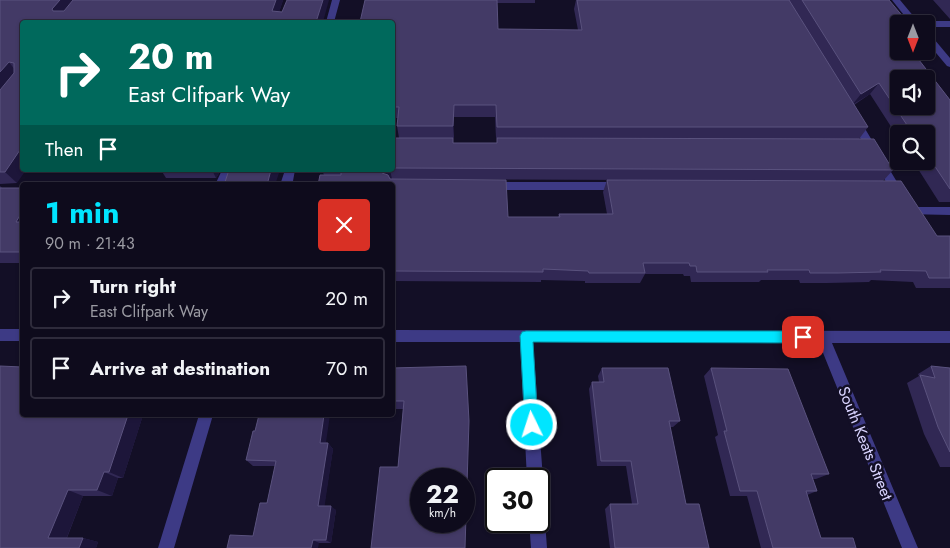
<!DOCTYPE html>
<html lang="en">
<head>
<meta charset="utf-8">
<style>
	:root { --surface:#0e0b1c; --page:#171425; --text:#f1f3f6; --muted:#9b9ba3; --line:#2e2b3b; --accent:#00e5ff }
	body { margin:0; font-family:Jost,sans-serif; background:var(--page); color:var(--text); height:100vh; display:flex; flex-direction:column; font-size:19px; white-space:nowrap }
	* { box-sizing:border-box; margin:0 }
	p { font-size:16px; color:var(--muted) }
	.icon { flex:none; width:28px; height:28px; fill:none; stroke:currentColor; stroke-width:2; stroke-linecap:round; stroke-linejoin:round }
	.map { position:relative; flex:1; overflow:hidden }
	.details { position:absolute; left:20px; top:182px; width:375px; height:235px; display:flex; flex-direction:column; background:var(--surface); border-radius:5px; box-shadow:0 1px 4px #0004,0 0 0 1px var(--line) }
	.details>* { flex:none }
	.hud { position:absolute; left:20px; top:20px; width:375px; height:152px; border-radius:5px; box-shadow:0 1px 4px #0004,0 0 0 1px var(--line); background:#00695c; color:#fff; overflow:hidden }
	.needle { width:32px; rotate:180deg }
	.controls { position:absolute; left:890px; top:15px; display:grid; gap:10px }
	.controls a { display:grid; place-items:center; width:45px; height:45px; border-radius:5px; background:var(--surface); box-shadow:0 1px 4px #0004,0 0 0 1px var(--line); font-size:25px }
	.speed { position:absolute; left:410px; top:468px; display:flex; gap:10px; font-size:25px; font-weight:700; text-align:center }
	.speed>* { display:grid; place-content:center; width:65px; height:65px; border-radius:50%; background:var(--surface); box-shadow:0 1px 4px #0004,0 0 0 1px var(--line); line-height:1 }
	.speed small { font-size:12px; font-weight:400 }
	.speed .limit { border:2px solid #111; border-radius:8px; background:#fff; color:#111 }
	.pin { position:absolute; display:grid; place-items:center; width:42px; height:42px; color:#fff; margin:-21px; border-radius:10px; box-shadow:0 2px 8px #0006 }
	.me { position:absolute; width:55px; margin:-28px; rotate:356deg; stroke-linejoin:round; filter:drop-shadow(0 0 4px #0008) }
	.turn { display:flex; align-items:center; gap:18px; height:105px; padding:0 25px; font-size:22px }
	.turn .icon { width:65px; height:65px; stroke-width:2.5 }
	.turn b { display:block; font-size:35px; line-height:42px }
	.then { display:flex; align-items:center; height:48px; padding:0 25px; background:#0003; gap:10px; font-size:19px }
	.round { display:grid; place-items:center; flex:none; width:52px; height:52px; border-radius:5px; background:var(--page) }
	.headline { display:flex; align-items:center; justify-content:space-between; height:85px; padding:0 25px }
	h1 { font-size:30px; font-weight:700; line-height:38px; color:var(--accent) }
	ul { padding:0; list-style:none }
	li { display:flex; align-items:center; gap:15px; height:62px; margin:0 10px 8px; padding:0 15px; border:2px solid var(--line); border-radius:5px }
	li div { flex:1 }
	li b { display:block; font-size:19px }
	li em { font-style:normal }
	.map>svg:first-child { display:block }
</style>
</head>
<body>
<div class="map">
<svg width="950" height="548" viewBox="0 0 950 548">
	<rect width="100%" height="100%" fill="#130f26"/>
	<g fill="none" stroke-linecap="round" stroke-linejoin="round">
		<path fill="#3d3a85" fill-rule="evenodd" d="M 332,0 L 340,0 L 334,22 L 326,22 Z
			M 926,21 L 950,21 L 950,27 L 926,27 L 926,24 L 922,24 Z
			M 854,116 L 858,117 L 912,207 L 950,207 L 950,215 L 905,214 L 849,119 Z
			M 222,170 L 232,170 L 227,185 L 215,185 Z
			M 285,170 L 295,170 L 293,181 L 337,181 L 343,185 L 280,185 Z
			M 490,182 L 622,182 L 628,186 L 622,190 L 490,190 L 484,186 Z"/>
		<path fill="#3d3a85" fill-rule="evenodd" d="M 892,0 L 900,0 L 920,24 L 911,24 Z
			M 926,32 L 929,33 L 950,58 L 950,67 L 947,66 L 926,41 Z
			M 0,329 L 22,329 L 22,341 L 0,341 Z
			M 392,330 L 950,331 L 950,343 L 832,343 L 918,548 L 902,548 L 819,343 L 533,342 L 543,479 L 539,485 L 539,479 L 527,479 L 520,342 L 392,342 Z
			M 199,415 L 213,415 L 174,548 L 158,548 Z
			M 539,513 L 543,515 L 545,521 L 547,548 L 531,548 L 529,521 L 539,521 Z"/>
	</g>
	<path fill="#312854" d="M 0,0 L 283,0 L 279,12 L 22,22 L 17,183 L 0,184 Z
		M 365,0 L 535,0 L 535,3 L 497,3 L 498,29 L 578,30 L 574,9 L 576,0 L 889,0 L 899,51 L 924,51 L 918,59 L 950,100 L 950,202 L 939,202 L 913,161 L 926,161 L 926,134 L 899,134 L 899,139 L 870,94 L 854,105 L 868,127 L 859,139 L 496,138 L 495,117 L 454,117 L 454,138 L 399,138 L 397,126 L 398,118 L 392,118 L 392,22 Z
		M 933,0 L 950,0 L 950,19 Z
		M 392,143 L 453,143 L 893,170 L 883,181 L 392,179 L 508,217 L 558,217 L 559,214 L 607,214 L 603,192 L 607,180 L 937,236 L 950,236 L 950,288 L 916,288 L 913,282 L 871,280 L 869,282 L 827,283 L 800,283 L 799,280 L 761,280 L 759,282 L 691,282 L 690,276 L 684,276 L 683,274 L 645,274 L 640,283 L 585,283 L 585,281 L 541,280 L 541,282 L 392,281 L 392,185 L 324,175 L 322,170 L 392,170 Z
		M 161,170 L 221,170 L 216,178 L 166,178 Z
		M 0,186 L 2,188 L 22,188 L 22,263 L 0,263 Z
		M 931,366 L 950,368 L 950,467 L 940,467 L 924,434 L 907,383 L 919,376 L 918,374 Z
		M 392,368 L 469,428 L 398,467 L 403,409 L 392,409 Z
		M 602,368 L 680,421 L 673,427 L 670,427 L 686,504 L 709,548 L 610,548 L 605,509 L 610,504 L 632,504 L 626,466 L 597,466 L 589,389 L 592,382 L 599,382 L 598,376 Z
		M 711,368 L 829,474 L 816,479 L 813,479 L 817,491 L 807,495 L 821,538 L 856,548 L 761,548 L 747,496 L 730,496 L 715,437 L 718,435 L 704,376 Z
		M 22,415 L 143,415 L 123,478 L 118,478 L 112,496 L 83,496 L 67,538 L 83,538 L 98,542 L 96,548 L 0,548 Z
		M 255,431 L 328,443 L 333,449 L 324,506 L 336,510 L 331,543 L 319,543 L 253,536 L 267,503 L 275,466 L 253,466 L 246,460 Z"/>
	<path fill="#1d163a" d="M 60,0 L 77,0 L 61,21 L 53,11 L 52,9 Z
		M 276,0 L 283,0 L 276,22 L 272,11 Z
		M 323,0 L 329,0 L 323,22 L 316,22 Z
		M 9,62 L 18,74 L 0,96 L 0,72 Z
		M 879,83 L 870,94 L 852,105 L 861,94 Z
		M 454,105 L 454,138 L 453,126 Z
		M 22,147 L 22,170 L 26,170 L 17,183 L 5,172 Z
		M 212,170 L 221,170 L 216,178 Z
		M 271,170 L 280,170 L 275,185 L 267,185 Z
		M 386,170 L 390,170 L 392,179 L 384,185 L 382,173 Z
		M 22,212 L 22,227 L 16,222 Z
		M 128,415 L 143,415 L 123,478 L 109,472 Z
		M 324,415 L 330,415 L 325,449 L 320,443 Z
		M 328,443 L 333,449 L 324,510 L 318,506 Z
		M 104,472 L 118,478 L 112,496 L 97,490 Z
		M 68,490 L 83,496 L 65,542 L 48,538 Z
		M 331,506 L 336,510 L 331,543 L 326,540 Z
		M 83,538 L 98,542 L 96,548 L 79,548 Z
		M 313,540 L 319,543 L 318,548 L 311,548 Z"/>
	<path fill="#433a66" stroke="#5a527e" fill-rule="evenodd" d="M 0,0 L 60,0 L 52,9 L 53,11 L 64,11 L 73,0 L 276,0 L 272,11 L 282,12 L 287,0 L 323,0 L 316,22 L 22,22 L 22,147 L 5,172 L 0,172 L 0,90 L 14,73 L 14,63 L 9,62 L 0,72 Z
		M 365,0 L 497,0 L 498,29 L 582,30 L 577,0 L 789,0 L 868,127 L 497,127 L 496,105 L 454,105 L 453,126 L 397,126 L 399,107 L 392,107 L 392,22 L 360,22 Z
		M 802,0 L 889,0 L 909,24 L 899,24 L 899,51 L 912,51 L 950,100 L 950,189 L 926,153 L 926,134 L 913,134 L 879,83 L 861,94 ZM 899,79 L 926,79 L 926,106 L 899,106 Z
		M 395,138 L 453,138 L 453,143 L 497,143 L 497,138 L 874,139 L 893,170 L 392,168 L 392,143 L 395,143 Z
		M 229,170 L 271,170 L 267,185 L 224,185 Z
		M 338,170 L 386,170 L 382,173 L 388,175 L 390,179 L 506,180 L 508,217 L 560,217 L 559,214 L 613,214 L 607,180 L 901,181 L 937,236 L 950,236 L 950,278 L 929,278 L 926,271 L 880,270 L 881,272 L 838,273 L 810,273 L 809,270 L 767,270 L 768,272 L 697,272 L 696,266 L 690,266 L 689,263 L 643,263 L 645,273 L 589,273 L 588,271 L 543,269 L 543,272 L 392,271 L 392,185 L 318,185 L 320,175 L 341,175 L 341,172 Z
		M 0,188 L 22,188 L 22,212 L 16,222 L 22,222 L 22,252 L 0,252 Z
		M 0,366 L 22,367 L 22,415 L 128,415 L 109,472 L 104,472 L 97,490 L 68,490 L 48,538 L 83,538 L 79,548 L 0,548 Z
		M 466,366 L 469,421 L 465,548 L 371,548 L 380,467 L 398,467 L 404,401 L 392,401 L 392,368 ZM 421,479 L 464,479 L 464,521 L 421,521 Z
		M 931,366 L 950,368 L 950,452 L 938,427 L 920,375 L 935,378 Z
		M 602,368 L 668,368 L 680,421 L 669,421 L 686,504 L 699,504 L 709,548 L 615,548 L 610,504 L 638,504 L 631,461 L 601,461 L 592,382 L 604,382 Z
		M 711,368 L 788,369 L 829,474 L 811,474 L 817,491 L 806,491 L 821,538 L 853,538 L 856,548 L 773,548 L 757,491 L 740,491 L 724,431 L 727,431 Z
		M 259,415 L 324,415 L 320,443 L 328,443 L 318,506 L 331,506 L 326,540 L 313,540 L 311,548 L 227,548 L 230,535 L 253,536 L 260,503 L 267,503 L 276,461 L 246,460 L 253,431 L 255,431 Z"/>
	<path fill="#00e5ff" stroke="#0095a6" d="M 526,331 L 803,331 L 807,333 L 809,337 L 807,341 L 803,343 L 533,342 L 538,425 L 536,430 L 532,432 L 527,430 L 525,425 L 520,336 L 522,332 Z"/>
	<g text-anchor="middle" stroke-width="5" stroke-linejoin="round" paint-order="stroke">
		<g font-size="16" fill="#d9d4ff" stroke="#130f26">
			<text transform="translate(866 443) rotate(68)" y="6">South Keats Street</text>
		</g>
	</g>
</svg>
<div class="controls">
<a><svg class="needle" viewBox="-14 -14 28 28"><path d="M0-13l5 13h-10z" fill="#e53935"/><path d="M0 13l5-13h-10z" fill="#9b9ba3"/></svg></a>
<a><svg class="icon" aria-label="sound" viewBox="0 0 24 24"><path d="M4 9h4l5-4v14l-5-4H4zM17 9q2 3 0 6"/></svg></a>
<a><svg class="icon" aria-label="search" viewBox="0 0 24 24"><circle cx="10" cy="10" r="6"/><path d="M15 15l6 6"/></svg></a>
</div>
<div class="speed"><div>22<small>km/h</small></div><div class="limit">30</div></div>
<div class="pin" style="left:803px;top:337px;background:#d93025"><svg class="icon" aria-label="arrive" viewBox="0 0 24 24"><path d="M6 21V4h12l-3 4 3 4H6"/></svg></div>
<svg class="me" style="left:532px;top:425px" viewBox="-20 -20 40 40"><circle r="17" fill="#00e5ff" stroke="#fff" stroke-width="3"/><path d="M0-11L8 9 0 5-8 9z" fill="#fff"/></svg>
<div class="hud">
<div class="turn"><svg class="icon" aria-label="right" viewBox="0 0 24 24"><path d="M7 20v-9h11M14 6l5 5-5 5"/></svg><div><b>20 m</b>East Clifpark Way</div></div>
<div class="then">Then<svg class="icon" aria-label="arrive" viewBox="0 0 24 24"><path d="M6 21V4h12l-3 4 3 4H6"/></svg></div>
</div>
<section class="details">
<div class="headline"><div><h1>1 min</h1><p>90 m · 21:43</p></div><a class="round" style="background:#d93025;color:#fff"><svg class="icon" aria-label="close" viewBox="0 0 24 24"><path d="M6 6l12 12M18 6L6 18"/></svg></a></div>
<ul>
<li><svg class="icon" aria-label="right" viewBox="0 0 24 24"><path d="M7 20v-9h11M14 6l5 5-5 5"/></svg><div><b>Turn right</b><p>East Clifpark Way</p></div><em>20 m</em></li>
<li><svg class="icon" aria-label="arrive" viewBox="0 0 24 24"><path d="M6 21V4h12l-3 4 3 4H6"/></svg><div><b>Arrive at destination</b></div><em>70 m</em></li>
</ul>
</section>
</div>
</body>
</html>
